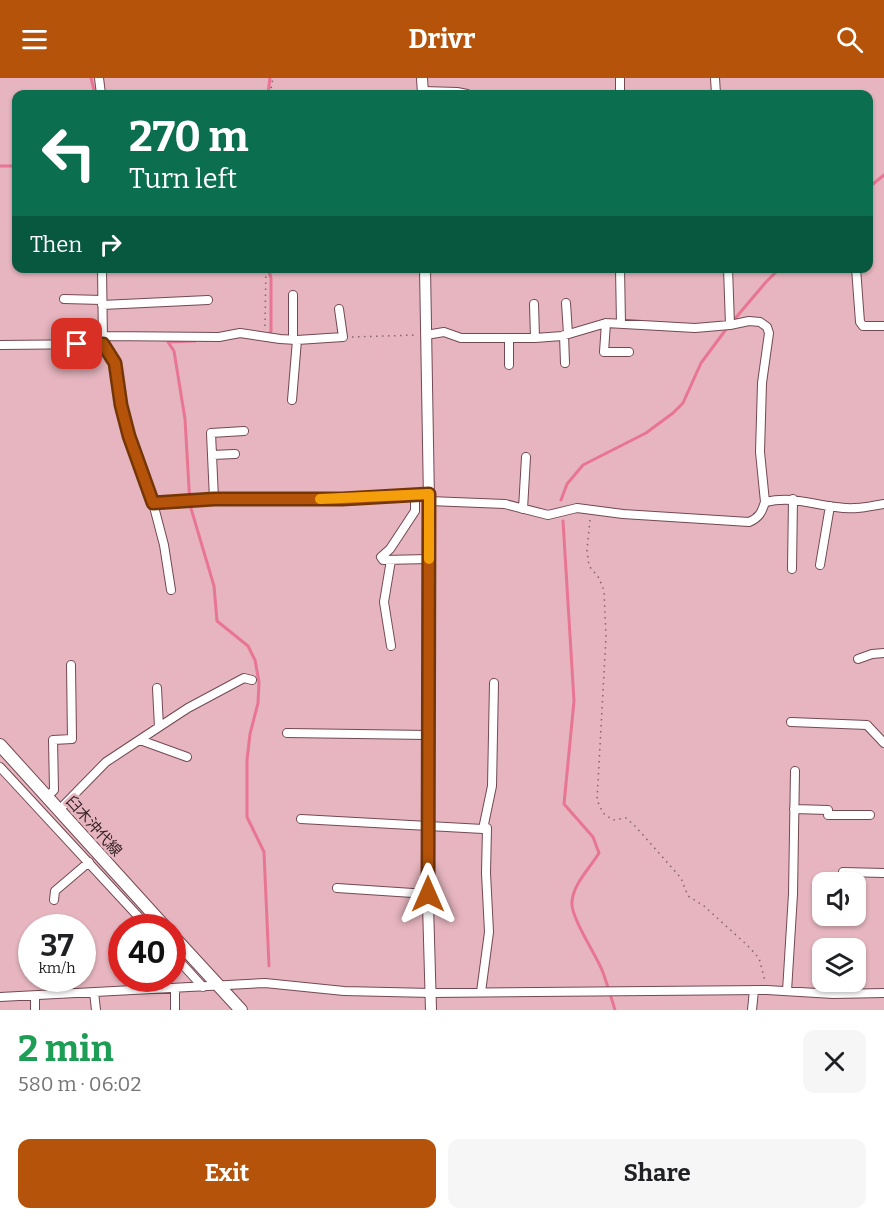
<!DOCTYPE html>
<html lang="en">
<head>
<meta charset="utf-8">
<style>
	:root { --surface:#fff; --page:#f6f6f6; --text:#202124; --muted:#757577; --accent:#b45309 }
	body { margin:0; font-family:Bitter,"Noto Sans JP",serif; background:var(--page); color:var(--text); height:100vh; display:flex; flex-direction:column; font-size:22px; white-space:nowrap }
	* { box-sizing:border-box; margin:0 }
	p { font-size:20px; color:var(--muted) }
	.icon { flex:none; width:33px; height:33px; fill:none; stroke:currentColor; stroke-width:2; stroke-linecap:round; stroke-linejoin:round }
	.map { position:relative; height:932px; overflow:hidden }
	.sheet { display:flex; flex-direction:column; background:var(--surface); flex:1 }
	.sheet>* { flex:none }
	.banner { position:absolute; left:12px; top:12px; width:861px; height:183px; border-radius:12px; box-shadow:0 2px 4px #0004; background:#0b6e4f; color:#fff; overflow:hidden }
	.buttons { position:absolute; left:812px; top:794px; display:grid; gap:12px }
	.buttons a { display:grid; place-items:center; width:54px; height:54px; border-radius:12px; background:var(--surface); box-shadow:0 2px 4px #0004; font-size:30px }
	.speed { position:absolute; left:18px; top:836px; display:flex; gap:12px; font-size:30px; font-weight:700; text-align:center }
	.speed>* { display:grid; place-content:center; width:78px; height:78px; border-radius:50%; background:var(--surface); box-shadow:0 2px 4px #0004; line-height:1 }
	.speed small { font-size:15px; font-weight:400 }
	.speed .limit { border:9px solid #d22; background:#fff; color:#111 }
	.pin { position:absolute; display:grid; place-items:center; width:51px; height:51px; color:#fff; margin:-26px; border-radius:12px; box-shadow:0 3px 9px #0006 }
	.me { position:absolute; width:66px; margin:-33px; rotate:0deg; stroke-linejoin:round; filter:drop-shadow(0 0 4px #0008) }
	.turn { display:flex; align-items:center; gap:21px; height:126px; padding:0 18px; font-size:27px }
	.turn .icon { width:78px; height:78px; stroke-width:2.5 }
	.turn b { display:block; font-size:42px; line-height:51px }
	.then { display:flex; align-items:center; height:57px; padding:0 18px; background:#0003; gap:12px; font-size:22px }
	.round { display:grid; place-items:center; flex:none; width:63px; height:63px; border-radius:12px; background:var(--page) }
	.headline { display:flex; align-items:center; justify-content:space-between; height:102px; padding:0 18px }
	h1 { font-size:36px; font-weight:700; line-height:45px; color:#1e9e55 }
	.primary-button { display:flex; gap:12px; margin-top:auto; padding:12px 18px }
	.primary-button a { flex:1; height:69px; border-radius:12px; background:var(--accent); color:#fff; font-size:24px; font-weight:700; line-height:69px; text-align:center }
	.primary-button a+a { background:var(--page); color:var(--text) }
	header { display:flex; justify-content:space-between; align-items:center; height:78px; padding:0 18px; background:var(--accent); color:#fff; font-size:27px; font-weight:700 }
	.map>svg:first-child { display:block }
</style>
</head>
<body>
<header><svg class="icon" aria-label="menu" viewBox="0 0 24 24"><path d="M4 6h16M4 12h16M4 18h16"/></svg>Drivr<svg class="icon" aria-label="search" viewBox="0 0 24 24"><circle cx="10" cy="10" r="6"/><path d="M15 15l6 6"/></svg></header>
<div class="map">
<svg width="884" height="932" viewBox="0 0 884 932">
	<rect width="100%" height="100%" fill="#e6b5bf"/>
	<g fill="none" stroke-linecap="round" stroke-linejoin="round">
		<path stroke="#e87592" stroke-width="3" d="M 91,0 L 95,16
			M 268,16 L 270,0
			M 0,88 L 16,88
			M 868,110 L 884,97
			M 268,190 L 271,200 L 271,253 L 269,257
			M 733,243 L 766,204 L 780,190
			M 195,263 L 168,264 L 174,273 L 185,341 L 190,427 L 214,508 L 217,543 L 248,568 L 255,582 L 259,604 L 258,625 L 250,656 L 247,682 L 247,739 L 264,774 L 269,888
			M 561,422 L 567,406 L 583,387 L 646,355 L 673,335 L 683,325 L 701,285 L 727,250
			M 563,443 L 574,623 L 564,726 L 593,759 L 599,775 C 590,790 573,806 572,824 C 570,838 596,877 602,892 C 607,905 611,919 615,932"/>
		<g stroke="#734953" stroke-width="10">
			<path id="minor" d="M 99,0 L 101,16
				M 620,0 L 620,16
				M 715,0 L 716,16
				M 423,13 L 457,14 L 467,16
				M 102,190 L 103,266 L 112,277 L 115,285 L 121,327 L 129,358 L 153,425 L 164,467 L 171,512
				M 620,190 L 621,246
				M 728,190 L 730,247
				M 856,190 L 860,244 L 863,248 L 884,248
				M 64,221 L 102,222
				M 566,225 L 568,256
				M 534,226 L 535,260
				M 102,227 L 208,222
				M 606,245 L 604,274 L 629,274
				M 426,257 L 444,254 L 461,260 L 535,260 L 562,258 L 606,245 L 695,250 L 730,247 L 749,243 L 760,244 L 767,249 L 769,255 L 762,305 L 760,374 L 765,424 C 793,418 809,426 836,429 C 852,432 868,429 884,426
				M 564,257 L 565,285
				M 102,258 L 219,259 L 240,255 L 280,261 L 297,262 L 292,322
				M 293,262 L 293,217
				M 297,262 L 343,259 L 339,231
				M 0,267 L 103,266
				M 509,287 L 509,261
				M 212,377 L 235,376
				M 415,416 L 415,433 L 390,471 L 381,479 L 383,482 L 429,481
				M 214,421 L 211,355 L 244,353
				M 429,423 L 505,426 L 548,437 L 577,430 L 623,436 L 749,444 C 759,440 762,434 765,424
				M 153,425 L 214,421 L 342,421 L 429,416
				M 523,431 L 526,379
				M 391,482 L 384,524 L 391,568
				M 820,487 L 830,428
				M 792,491 L 793,421
				M 858,581 L 872,576 L 884,575
				M 791,644 L 867,647 L 884,665
				M 159,649 L 188,630 L 244,600 L 252,602
				M 287,655 L 428,657
				M 140,662 L 187,679
				M 0,689 L 148,849
				M 47,719 L 54,712 L 53,662 L 72,661 L 71,587
				M 794,731 L 828,732 L 828,737 L 870,737
				M 59,732 L 106,684 L 159,649 L 157,610
				M 301,741 L 483,751 L 492,708 L 494,605
				M 843,794 L 884,795
				M 337,810 L 428,816
				M 54,822 L 55,813 L 89,784
				M 172,875 L 203,909
				M 787,913 L 793,816 L 795,693
				M 94,914 L 96,932
				M 481,914 L 489,854 L 486,795 L 487,750 L 483,751
				M 35,918 L 35,932
				M 0,919 L 265,905 L 344,913 L 431,915 L 767,912 L 833,916 L 884,915
				M 175,932 L 175,910
				M 752,932 L 754,912"/>
		</g>
		<g stroke="#734953" stroke-width="12">
			<path id="tertiary" d="M 422,0 L 423,16
				M 425,190 L 429,423 L 428,826 L 431,932"/>
		</g>
		<g stroke="#734953" stroke-width="14">
			<path id="secondary" d="M 0,667 L 165,849
				M 172,857 L 241,932"/>
		</g>
		<path stroke="#84646b" stroke-width="1.5" stroke-dasharray="1.5 4.5" stroke-linecap="butt" d="M 270,16 L 273,0
			M 265,248 L 266,190
			M 352,259 L 416,257
			M 590,442 L 587,472 L 589,488 L 599,500 L 604,513 L 606,559 L 597,722 L 603,735 L 613,742 L 626,740 L 635,748 L 681,800 L 688,818 L 704,828 L 747,867 L 759,880 L 765,903"/>
		<use href="#minor" stroke="#fff" stroke-width="8"/>
		<use href="#tertiary" stroke="#fff" stroke-width="10"/>
		<use href="#secondary" stroke="#fff" stroke-width="12"/>
	</g>
	<g fill="none" stroke-linecap="round" stroke-linejoin="round">
		<g stroke="#753606" stroke-width="15">
			<path id="route" d="M 77,266 L 103,266 L 115,285 L 121,327 L 129,358 L 153,425 L 214,421 L 342,421 L 429,416 L 428,816"/>
		</g>
		<use href="#route" stroke="#b45309" stroke-width="10"/>
		<path stroke="#f59e0b" stroke-width="10" d="M 320,421 L 429,416 L 429,481"/>
	</g>
	<g text-anchor="middle" stroke-width="5" stroke-linejoin="round" paint-order="stroke">
		<g font-size="15" fill="#342125" stroke="#e6b5bf">
			<text transform="translate(94 748) rotate(48)" y="5">臼木沖代線</text>
		</g>
	</g>
</svg>
<div class="buttons">
<a><svg class="icon" aria-label="sound" viewBox="0 0 24 24"><path d="M4 9h4l5-4v14l-5-4H4zM17 9q2 3 0 6"/></svg></a>
<a><svg class="icon" aria-label="layers" viewBox="0 0 24 24"><path d="M12 4l9 5-9 5-9-5zM3 14l9 5 9-5"/></svg></a>
</div>
<div class="speed"><div>37<small>km/h</small></div><div class="limit">40</div></div>
<div class="pin" style="left:77px;top:266px;background:#d93025"><svg class="icon" aria-label="arrive" viewBox="0 0 24 24"><path d="M6 21V4h12l-3 4 3 4H6"/></svg></div>
<svg class="me" style="left:428px;top:816px" viewBox="-20 -20 40 40"><path d="M0-17L14 15 0 8-14 15z" fill="#b45309" stroke="#fff" stroke-width="4"/></svg>
<div class="banner">
<div class="turn"><svg class="icon" aria-label="left" viewBox="0 0 24 24"><path d="M17 20v-9H6M10 6l-5 5 5 5"/></svg><div><b>270 m</b>Turn left</div></div>
<div class="then">Then<svg class="icon" aria-label="right" viewBox="0 0 24 24"><path d="M7 20v-9h11M14 6l5 5-5 5"/></svg></div>
</div>
</div>
<section class="sheet">
<div class="headline"><div><h1>2 min</h1><p>580 m · 06:02</p></div><a class="round"><svg class="icon" aria-label="close" viewBox="0 0 24 24"><path d="M6 6l12 12M18 6L6 18"/></svg></a></div>
<div class="primary-button"><a>Exit</a><a>Share</a></div>
</section>
</body>
</html>
